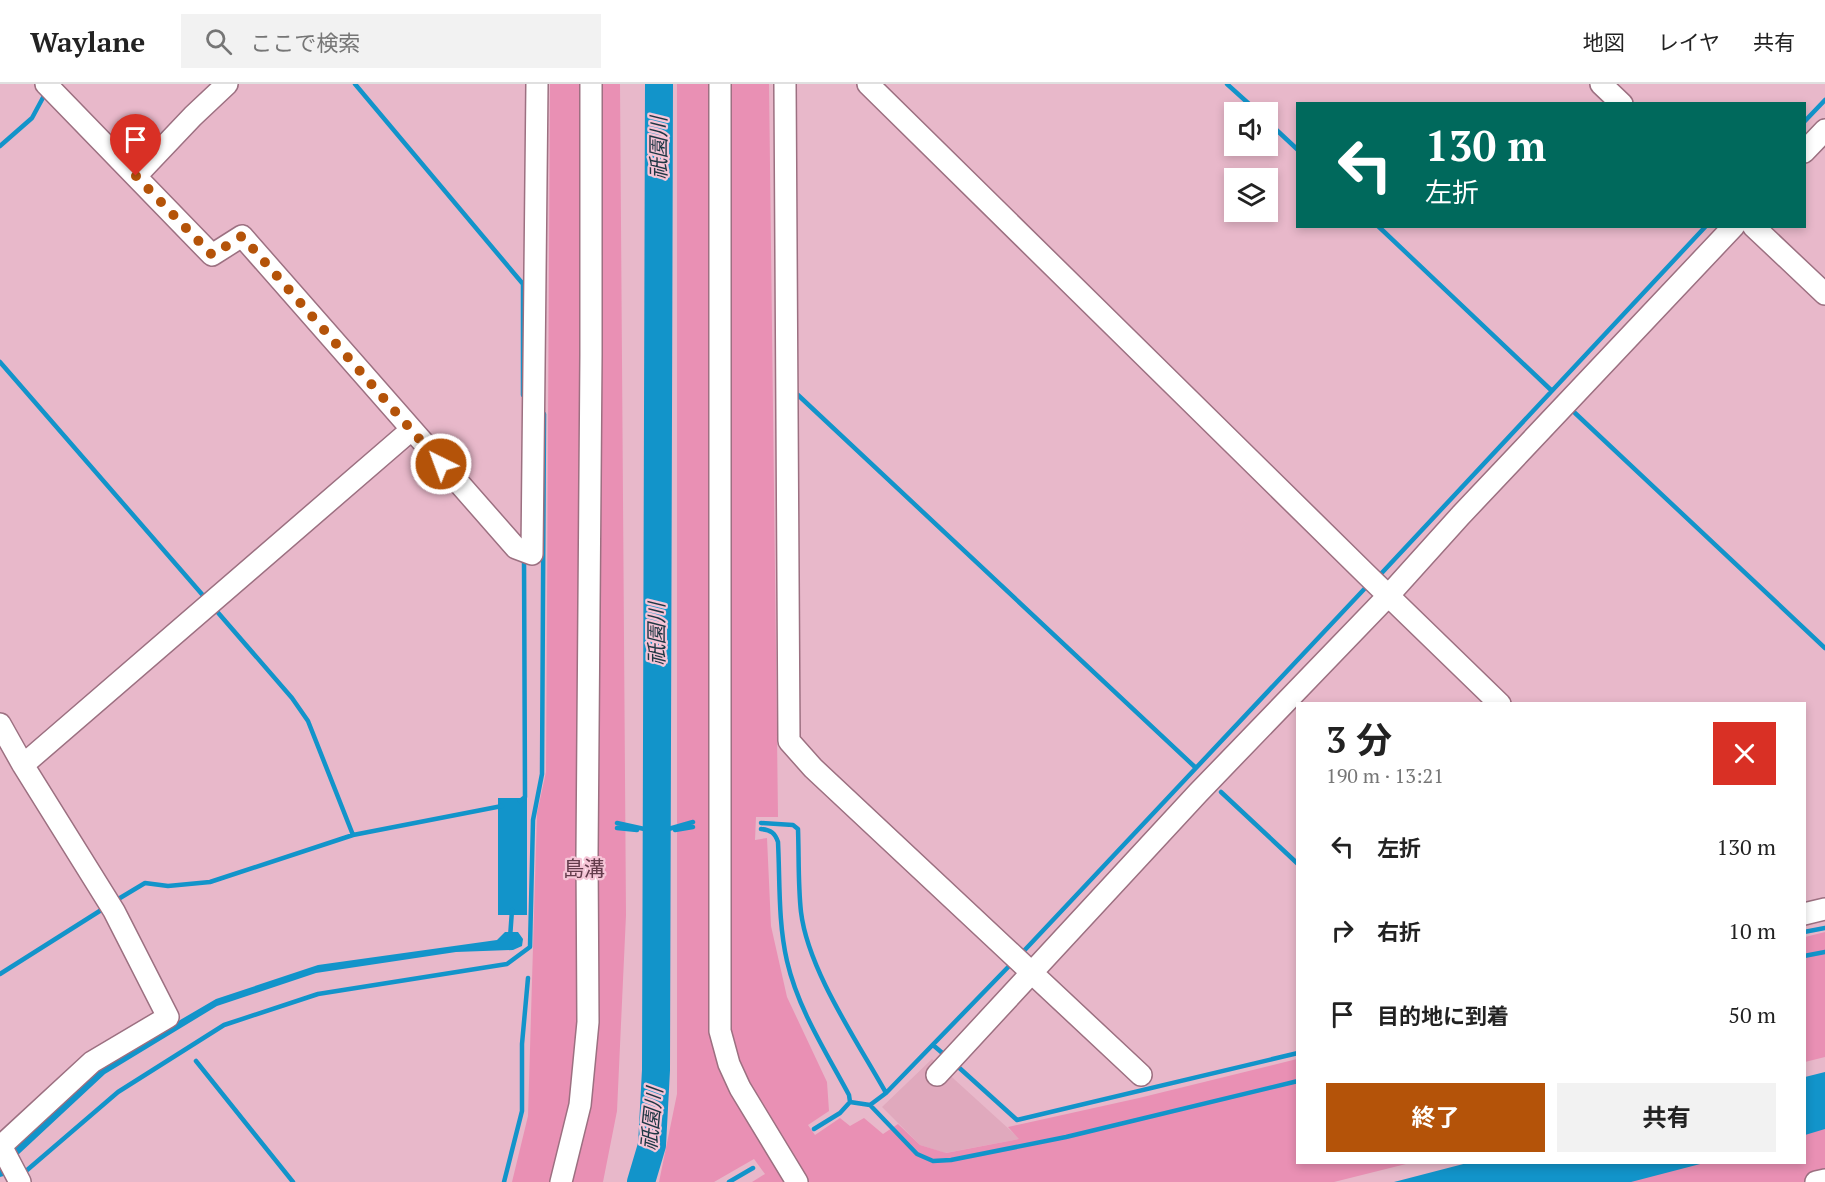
<!DOCTYPE html>
<html lang="ja">
<head>
<meta charset="utf-8">
<style>
	:root { --surface:#fff; --page:#f2f2f2; --text:#222; --muted:#767676; --line:#e0e0e0; --accent:#b45309 }
	body { margin:0; font-family:"PT Serif","Noto Sans JP",serif; background:var(--page); color:var(--text); height:100vh; display:flex; flex-direction:column; font-size:22px; white-space:nowrap }
	* { box-sizing:border-box; margin:0 }
	p { font-size:20px; color:var(--muted) }
	.icon { flex:none; width:33px; height:33px; fill:none; stroke:currentColor; stroke-width:2; stroke-linecap:round; stroke-linejoin:round }
	.map { position:relative; flex:1; overflow:hidden }
	.side { position:absolute; left:1296px; top:618px; width:510px; height:462px; display:flex; flex-direction:column; background:var(--surface); border-radius:0px; box-shadow:0 3px 9px #0003 }
	.side>* { flex:none }
	.top-card { position:absolute; left:1296px; top:18px; width:510px; height:126px; border-radius:0px; box-shadow:0 3px 9px #0003; background:#00695c; color:#fff; overflow:hidden }
	.fabs { position:absolute; left:1224px; top:18px; display:grid; gap:12px }
	.fabs a { display:grid; place-items:center; width:54px; height:54px; border-radius:0px; background:var(--surface); box-shadow:0 3px 9px #0003; font-size:30px }
	.pin { position:absolute; display:grid; place-items:center; width:51px; height:51px; color:#fff; margin:-62px -26px; border-radius:50% 50% 50% 0; rotate:-45deg; box-shadow:0 0 6px #0007 }
	.pin .icon { rotate:45deg }
	.me { position:absolute; width:66px; margin:-33px; rotate:318deg; stroke-linejoin:round; filter:drop-shadow(0 0 4px #0008) }
	.turn { display:flex; align-items:center; gap:21px; height:126px; padding:0 30px; font-size:27px }
	.turn .icon { width:78px; height:78px; stroke-width:2.5 }
	.turn b { display:block; font-size:42px; line-height:51px }
	.round { display:grid; place-items:center; flex:none; width:63px; height:63px; border-radius:0px; background:var(--page) }
	.headline { display:flex; align-items:center; justify-content:space-between; height:102px; padding:0 30px }
	h1 { font-size:36px; font-weight:700; line-height:45px }
	.cta { display:flex; gap:12px; margin-top:auto; padding:12px 30px }
	.cta a { flex:1; height:69px; border-radius:0px; background:var(--accent); color:#fff; font-size:24px; font-weight:700; line-height:69px; text-align:center }
	.cta a+a { background:var(--page); color:var(--text) }
	ul { padding:0; list-style:none }
	li { display:flex; align-items:center; gap:18px; height:84px; padding:0 30px }
	li div { flex:1 }
	li b { display:block; font-size:22px }
	li em { font-style:normal }
	header { display:flex; align-items:center; gap:36px; box-sizing:border-box; height:84px; padding:0 30px; background:var(--surface); border-bottom:2px solid var(--line) }
	header strong { font-size:28px }
	nav { display:flex; gap:33px; margin-inline-start:auto; font-size:21px }
	.search { width:420px; height:54px; background:var(--page); display:flex; align-items:center; gap:15px; box-sizing:border-box; padding:0 21px; border-radius:0px; color:var(--muted); font-size:22px }
	.map>svg:first-child { display:block }
</style>
</head>
<body>
<header>
<strong>Waylane</strong>
<div class="search"><svg class="icon" aria-label="search" viewBox="0 0 24 24"><circle cx="10" cy="10" r="6"/><path d="M15 15l6 6"/></svg>ここで検索</div>
<nav><a>地図</a><a>レイヤ</a><a>共有</a></nav>
</header>
<div class="map">
<svg width="1825" height="1098" viewBox="0 0 1825 1098">
	<rect width="100%" height="100%" fill="#e8b8ca"/>
	<path fill="#e0a9bd" d="M 932,975 L 1020,1055 L 945,1069 L 920,1061 L 882,1023 Z"/>
	<path fill="#e990b4" d="M 550,0 L 620,0 L 626,831 L 617,1027 L 603,1098 L 512,1098 L 528,1032 L 537,729 L 546,688 Z
		M 677,0 L 769,0 L 778,733 L 756,733 L 755,756 L 767,754 L 771,842 L 787,913 L 827,998 L 829,1027 L 808,1041 L 815,1051 L 840,1034 L 850,1042 L 864,1034 L 883,1050 L 898,1040 L 920,1061 L 946,1069 L 1019,1055 L 1008,1043 L 1139,1014 L 1297,975 L 1298,1078 L 1410,1079 L 1334,1098 L 752,1098 L 765,1090 L 754,1075 L 714,1098 L 659,1098 L 677,1010 Z
		M 1825,848 L 1825,973 L 1805,978 L 1805,853 Z
		M 1825,1010 L 1825,1098 L 1518,1098 L 1586,1079 L 1804,1078 L 1805,1016 Z"/>
	<path fill="#1294ca" d="M 498,714 L 527,714 L 527,831 L 498,831 Z
		M 505,848 L 518,848 L 523,855 L 522,862 L 513,866 L 456,868 L 316,889 L 217,922 L 105,990 L 5,1083 L 7,1091 L 0,1093 L 0,1070 L 98,984 L 216,915 L 318,881 L 497,856 Z
		M 1825,988 L 1825,1045 L 1805,1051 L 1805,993 Z
		M 1471,1078 L 1704,1078 L 1704,1079 L 1631,1098 L 1394,1098 Z"/>
	<g fill="none" stroke-linecap="round" stroke-linejoin="round">
		<path stroke="#1294ca" stroke-width="4.5" d="M 355,0 L 523,200 L 523,311
			M 1227,0 L 1258,28
			M 1268,38 L 1298,66
			M 1804,38 L 1825,16
			M 0,62 L 32,34 L 46,8
			M 1378,142 L 1551,306
			M 0,278 L 207,516
			M 798,311 L 1196,684
			M 1575,329 L 1825,564
			M 1378,493 L 1706,142
			M 214,524 L 292,614 L 308,637 L 353,751
			M 1221,708 L 1298,780
			M 520,717 L 525,713 L 524,473
			M 617,739 L 658,748 L 693,738
			M 761,739 L 793,741 L 798,745 C 799,772 798,801 801,828 C 808,886 857,957 886,1009 L 1013,878
			M 617,744 L 637,746
			M 761,745 C 771,746 775,749 778,758 C 780,797 778,838 787,877 C 798,925 826,968 849,1011 L 850,1018
			M 675,746 L 693,743
			M 115,817 L 145,799 L 168,802 L 210,798 L 353,751 L 502,722
			M 1804,848 L 1825,844
			M 510,854 L 512,826
			M 1021,870 L 1369,500
			M 1804,872 L 1825,868
			M 0,890 L 106,823
			M 933,961 L 947,973
			M 196,977 L 293,1098
			M 955,980 L 1017,1036 L 1298,969
			M 850,1018 L 870,1021 L 917,1070 L 933,1077 L 951,1076 L 1066,1053 L 1298,997
			M 870,1021 L 886,1009
			M 814,1045 L 840,1029 L 850,1018
			M 24,1091 L 26,1087 L 118,1008 L 224,941 L 318,910 L 507,880 L 530,863 L 533,736 L 542,690 L 544,330
			M 504,1098 L 522,1027 L 522,960 L 528,894
			M 729,1098 L 753,1084"/>
		<path stroke="#1294ca" stroke-width="28" d="M 641,1098 L 652,1061 L 656,986 L 659,0"/>
		<g stroke="#9c7081" stroke-width="24">
			<path id="minor" d="M 46,0 L 212,171 L 242,152 L 516,464 L 532,470 L 537,0
				M 720,0 L 720,947 L 729,980 L 740,1004 L 797,1098
				M 785,0 L 789,657 L 813,684 L 1141,991
				M 868,0 L 1366,490 L 1500,620
				M 1601,0 L 1622,20
				M 1804,68 L 1825,46
				M 136,92 L 193,32 L 227,0
				M 1753,142 L 1825,210
				M 0,640 L 23,681 L 114,827 L 168,933 L 92,978 L 1,1062
				M 23,681 L 411,346
				M 1804,830 L 1825,825
				M 937,991 L 1198,709 L 1388,512 L 1461,431 L 1734,142
				M 0,1060 L 20,1098
				M 561,1098 L 580,1021 L 588,938 L 587,772 L 591,271 L 591,0
				M 1816,1098 L 1825,1096"/>
		</g>
		<use href="#minor" stroke="#fff" stroke-width="21"/>
	</g>
	<g fill="none" stroke-linecap="round" stroke-linejoin="round">
		<path stroke="#b45309" stroke-width="10" stroke-dasharray="0 18" d="M 136,92 L 212,171 L 242,152 L 441,380"/>
	</g>
	<g text-anchor="middle" stroke-width="4.5" stroke-linejoin="round" paint-order="stroke">
		<g font-size="21" font-style="italic" fill="#1e3643" stroke="#f6c5d7">
			<text transform="translate(659 64) rotate(-90)" y="7">祇園川</text>
			<text transform="translate(657 550) rotate(-90)" y="7">祇園川</text>
			<text transform="translate(652 1035) rotate(-84)" y="7">祇園川</text>
		</g>
		<g font-size="21" fill="#643c4c" stroke="#f6c5d7">
			<text x="584" y="792">島溝</text>
		</g>
	</g>
</svg>
<div class="fabs">
<a><svg class="icon" aria-label="sound" viewBox="0 0 24 24"><path d="M4 9h4l5-4v14l-5-4H4zM17 9q2 3 0 6"/></svg></a>
<a><svg class="icon" aria-label="layers" viewBox="0 0 24 24"><path d="M12 4l9 5-9 5-9-5zM3 14l9 5 9-5"/></svg></a>
</div>
<div class="pin" style="left:136px;top:92px;background:#d93025"><svg class="icon" aria-label="arrive" viewBox="0 0 24 24"><path d="M6 21V4h12l-3 4 3 4H6"/></svg></div>
<svg class="me" style="left:441px;top:380px" viewBox="-20 -20 40 40"><circle r="17" fill="#b45309" stroke="#fff" stroke-width="3"/><path d="M0-11L8 9 0 5-8 9z" fill="#fff"/></svg>
<div class="top-card">
<div class="turn"><svg class="icon" aria-label="left" viewBox="0 0 24 24"><path d="M17 20v-9H6M10 6l-5 5 5 5"/></svg><div><b>130 m</b>左折</div></div>
</div>
<section class="side">
<div class="headline"><div><h1>3 分</h1><p>190 m · 13:21</p></div><a class="round" style="background:#d93025;color:#fff"><svg class="icon" aria-label="close" viewBox="0 0 24 24"><path d="M6 6l12 12M18 6L6 18"/></svg></a></div>
<ul>
<li><svg class="icon" aria-label="left" viewBox="0 0 24 24"><path d="M17 20v-9H6M10 6l-5 5 5 5"/></svg><div><b>左折</b></div><em>130 m</em></li>
<li><svg class="icon" aria-label="right" viewBox="0 0 24 24"><path d="M7 20v-9h11M14 6l5 5-5 5"/></svg><div><b>右折</b></div><em>10 m</em></li>
<li><svg class="icon" aria-label="arrive" viewBox="0 0 24 24"><path d="M6 21V4h12l-3 4 3 4H6"/></svg><div><b>目的地に到着</b></div><em>50 m</em></li>
</ul>
<div class="cta"><a>終了</a><a>共有</a></div>
</section>
</div>
</body>
</html>
